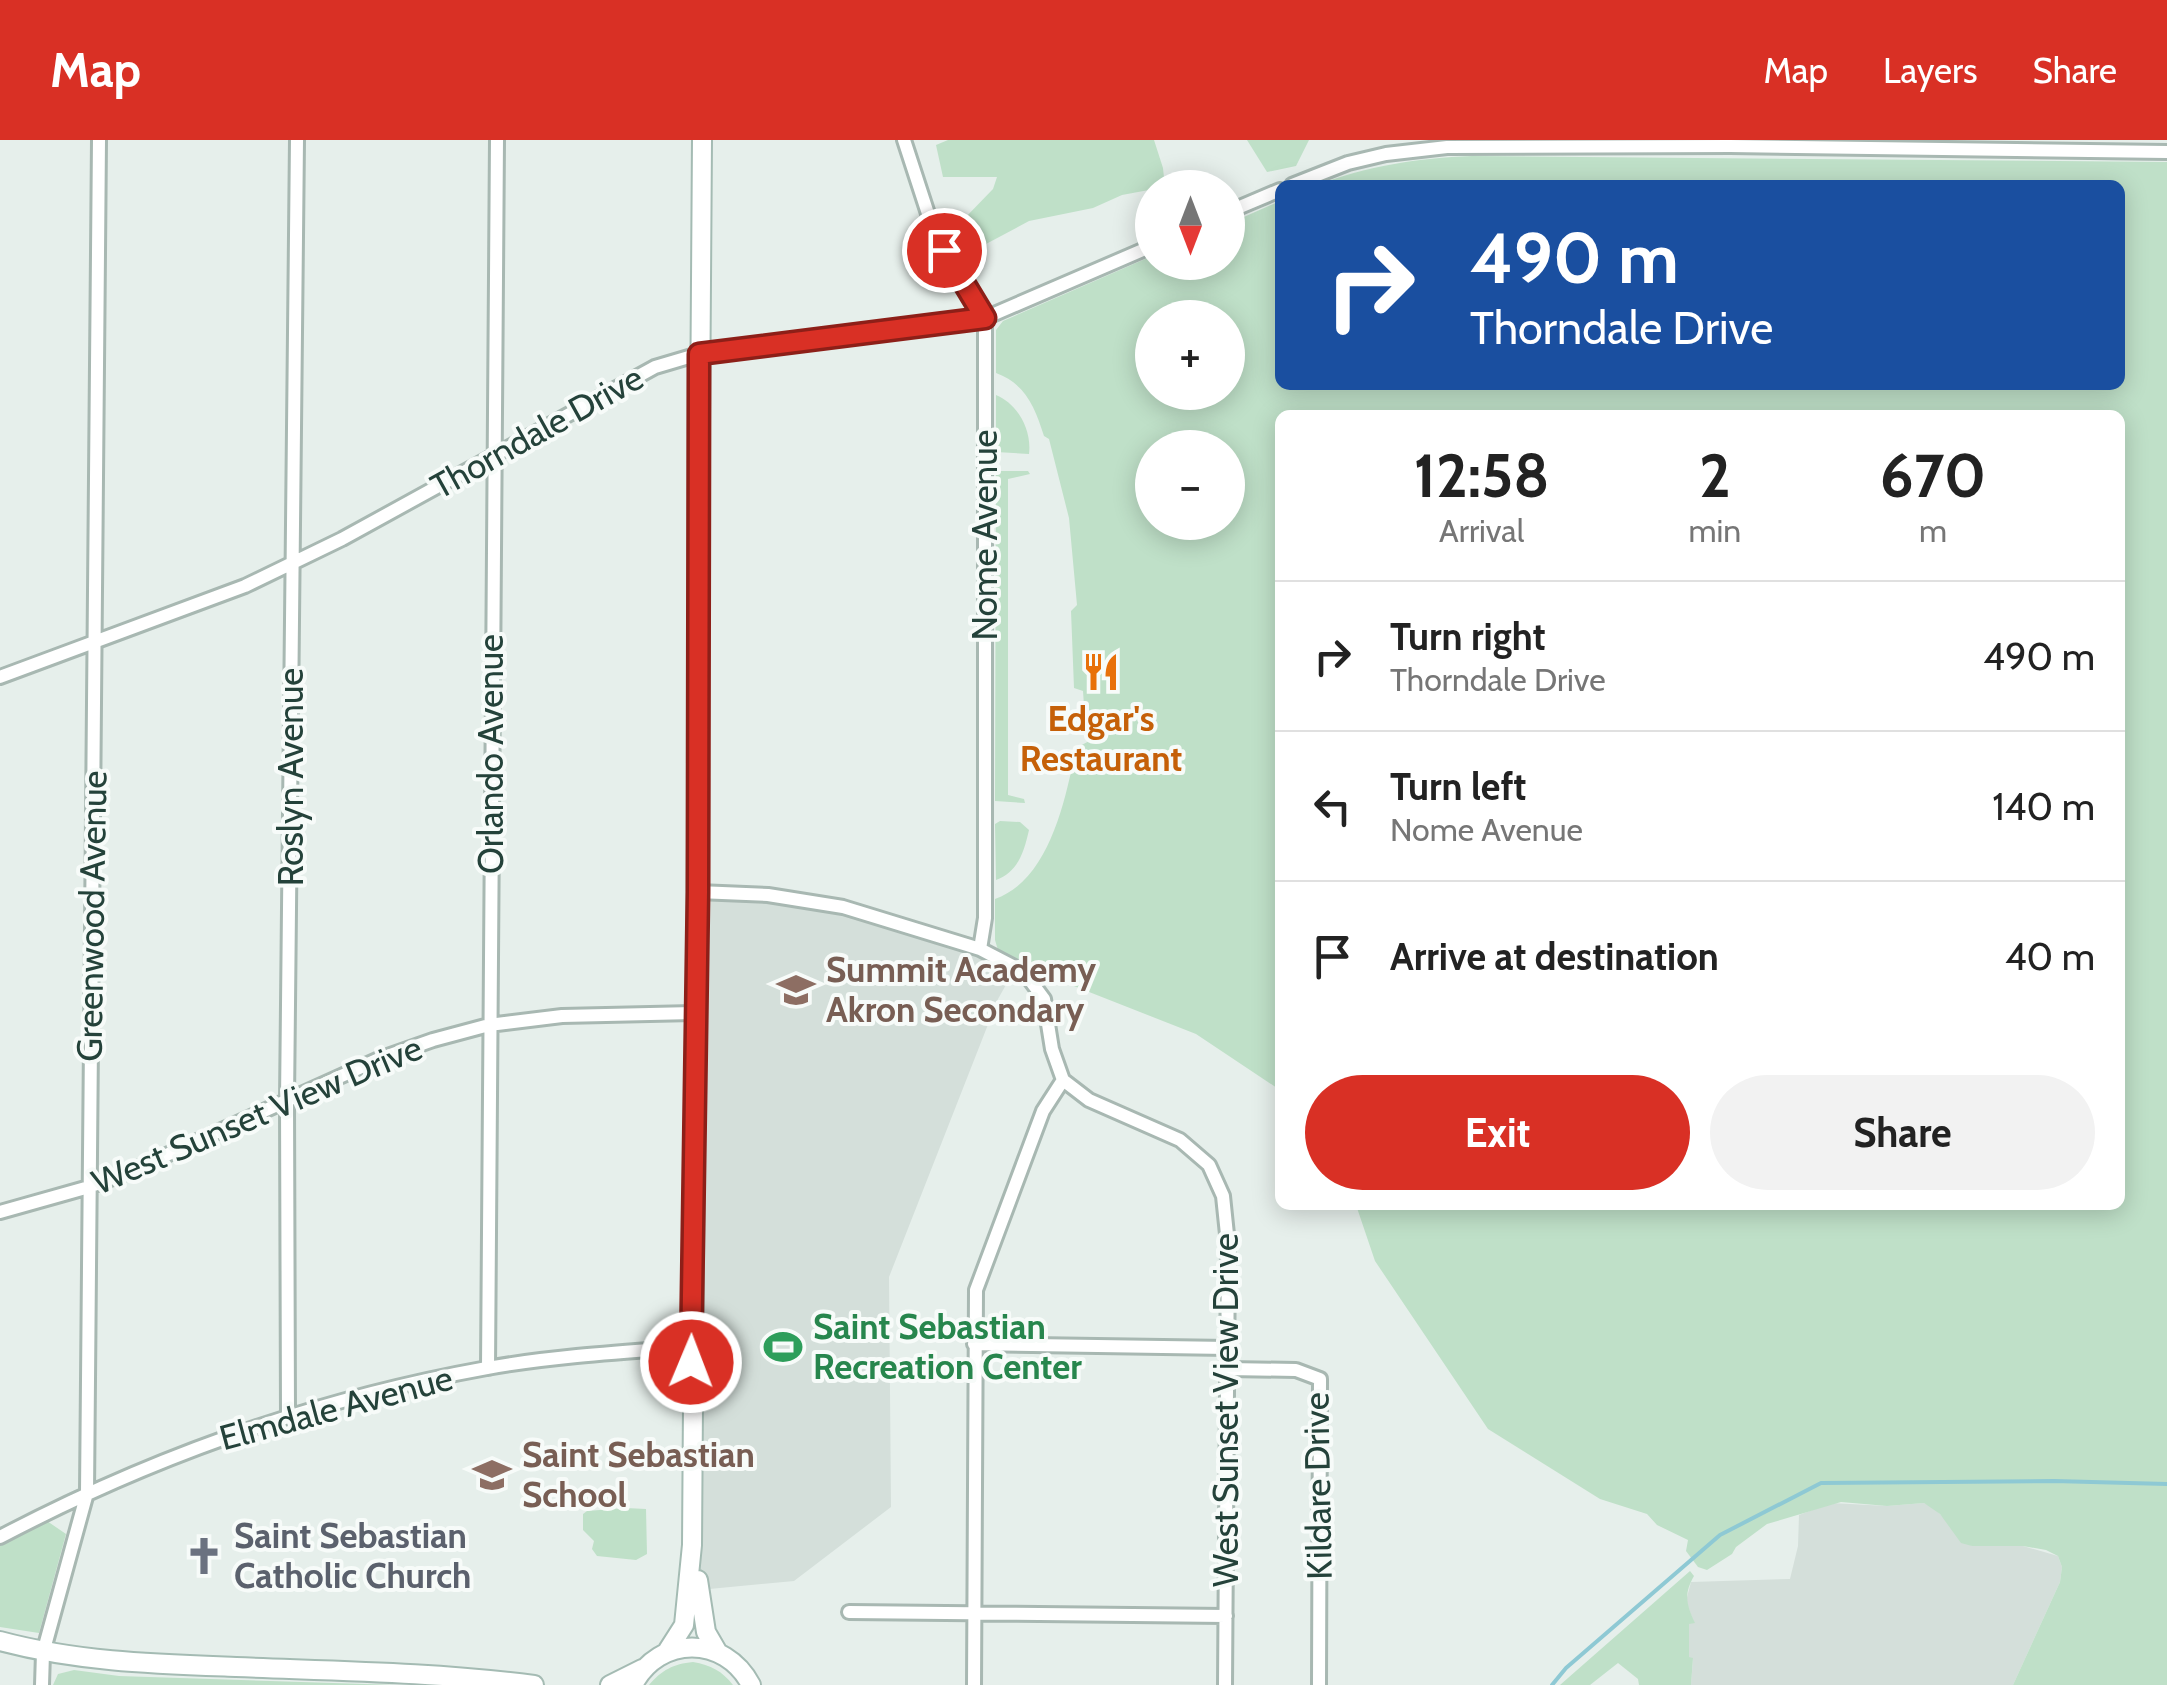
<!DOCTYPE html>
<html lang="en">
<head>
<meta charset="utf-8">
<style>
	:root { --surface:#fff; --page:#f2f2f2; --text:#222; --muted:#767676; --line:#e0e0e0; --accent:#d93025 }
	body { margin:0; font-family:Cabin,sans-serif; background:var(--page); color:var(--text); height:100vh; display:flex; flex-direction:column; font-size:38px; white-space:nowrap }
	* { box-sizing:border-box; margin:0 }
	p { font-size:32px; color:var(--muted) }
	.icon { flex:none; width:55px; height:55px; fill:none; stroke:currentColor; stroke-width:2; stroke-linecap:round; stroke-linejoin:round }
	.map { position:relative; flex:1; overflow:hidden }
	.sheet { position:absolute; left:1275px; top:270px; width:850px; height:800px; display:flex; flex-direction:column; background:var(--surface); border-radius:15px; box-shadow:0 5px 25px #0003 }
	.sheet>* { flex:none }
	.banner { position:absolute; left:1275px; top:40px; width:850px; height:210px; border-radius:15px; box-shadow:0 5px 25px #0003; background:#1a4fa0; color:#fff; overflow:hidden }
	.needle { width:65px; rotate:180deg }
	.buttons { position:absolute; left:1135px; top:30px; display:grid; gap:20px }
	.buttons a { display:grid; place-items:center; width:110px; height:110px; border-radius:50%; background:var(--surface); box-shadow:0 5px 25px #0003; font-size:50px }
	.pin { position:absolute; display:grid; place-items:center; width:85px; height:85px; color:#fff; margin:-42px; border:5px solid #fff; border-radius:50%; box-shadow:0 2px 10px #0007 }
	.me { position:absolute; width:110px; margin:-55px; rotate:1deg; stroke-linejoin:round; filter:drop-shadow(0 0 8px #0008) }
	.turn { display:flex; align-items:center; gap:35px; height:210px; padding:0 30px; font-size:45px }
	.turn .icon { width:130px; height:130px; stroke-width:2.5 }
	.turn b { display:block; font-size:70px; line-height:85px }
	.eta { display:flex; justify-content:space-evenly; align-items:center; height:170px; text-align:center }
	.eta b { font-size:60px; font-weight:700; line-height:70px }
	.action { display:flex; gap:20px; margin-top:auto; padding:20px 30px }
	.action a { flex:1; height:115px; border-radius:60px; background:var(--accent); color:#fff; font-size:40px; font-weight:700; line-height:115px; text-align:center }
	.action a+a { background:var(--page); color:var(--text) }
	ul { padding:0; list-style:none }
	li { display:flex; align-items:center; gap:30px; height:150px; padding:0 30px; border-top:2px solid var(--line) }
	li div { flex:1 }
	li b { display:block; font-size:38px }
	li em { font-style:normal }
	header { display:flex; align-items:center; gap:60px; box-sizing:border-box; height:140px; padding:0 50px; background:var(--accent); color:#fff }
	header strong { font-size:48px }
	nav { display:flex; gap:55px; margin-inline-start:auto; font-size:35px }
	.map>svg:first-child { display:block }
</style>
</head>
<body>
<header>
<strong>Map</strong>
<nav><a>Map</a><a>Layers</a><a>Share</a></nav>
</header>
<div class="map">
<svg width="2167" height="1545" viewBox="0 0 2167 1545">
	<rect width="100%" height="100%" fill="#e6efeb"/>
	<path fill="#d4dfda" d="M 698,752 L 843,767 L 1016,827 L 998,859 L 889,1137 L 891,1367 L 794,1441 L 699,1450 L 692,1405 Z
		M 1831,1363 L 1887,1366 L 1924,1363 L 1933,1367 L 1972,1406 L 2023,1406 L 2058,1416 L 2062,1427 L 2060,1442 L 2013,1545 L 1691,1545 L 1693,1519 L 1689,1518 L 1689,1483 L 1694,1483 L 1686,1461 L 1691,1442 L 1790,1439 L 1798,1406 L 1799,1375 Z"/>
	<path fill="#bfe0c8" fill-rule="evenodd" d="M 948,0 L 1154,0 L 1163,28 L 1165,47 L 1122,55 L 1093,68 L 1029,81 L 986,104 L 965,110 L 962,81 L 993,49 L 997,37 L 943,37 L 936,5 Z
		M 1247,0 L 1309,0 L 1296,26 L 1267,32 Z
		M 1472,16 L 2167,22 L 2167,1545 L 2013,1545 L 2060,1442 L 2062,1427 L 2058,1416 L 2046,1410 L 2023,1406 L 1972,1406 L 1961,1403 L 1940,1374 L 1924,1363 L 1887,1366 L 1841,1362 L 1767,1384 L 1736,1407 L 1732,1414 L 1707,1430 L 1698,1427 L 1686,1411 L 1688,1400 L 1657,1385 L 1647,1374 L 1600,1359 L 1488,1289 L 1375,1121 L 1356,1065 L 2120,1065 L 2120,275 L 1280,275 L 1280,950 L 1196,894 L 1000,817 L 995,800 L 995,759 C 1050,740 1066,657 1076,608 L 1093,599 L 1085,580 L 1083,551 L 1074,548 L 1071,471 L 1077,465 L 1069,378 L 1049,299 L 1044,296 C 1035,268 1026,244 996,233 L 996,190 L 1003,181 L 1152,116 L 1152,122 L 1228,122 L 1228,84 L 1280,61 L 1280,245 L 2120,245 L 2120,45 L 1317,45 C 1367,26 1418,18 1472,16 ZM 1152,178 L 1228,178 L 1228,252 L 1152,252 ZM 1152,308 L 1228,308 L 1228,382 L 1152,382 Z
		M 996,255 C 1018,264 1032,290 1029,314 L 996,312 Z
		M 996,331 L 1028,331 L 1030,334 L 1008,339 L 1008,655 L 1024,659 L 1025,663 L 995,661 Z
		M 1000,681 L 1020,682 L 1029,690 C 1024,712 1018,732 996,740 L 995,684 Z
		M 626,1368 L 646,1369 L 647,1414 L 636,1420 L 597,1416 L 592,1409 L 594,1401 L 583,1390 L 583,1374 L 587,1371 Z
		M 47,1381 L 66,1394 L 39,1493 L 0,1487 L 0,1406 Z
		M 1690,1431 L 1694,1436 C 1683,1455 1687,1465 1695,1483 L 1689,1484 L 1689,1517 L 1693,1518 L 1691,1545 L 1639,1545 L 1638,1539 L 1618,1523 L 1590,1545 L 1560,1545 Z
		M 693,1522 C 711,1525 722,1531 733,1545 L 649,1545 C 662,1530 673,1524 693,1522 Z
		M 74,1530 L 119,1536 L 396,1545 L 53,1545 L 58,1534 Z"/>
	<g fill="none" stroke-linecap="round" stroke-linejoin="round">
		<path stroke="#8ec9d4" stroke-width="4" d="M 1552,1545 L 1566,1528 L 1720,1395 L 1821,1343 L 2054,1341 L 2167,1344"/>
		<g stroke="#a8b8b2" stroke-width="18">
			<path id="street" d="M 904,0 L 933,89 L 985,178 L 985,778 L 980,809
				M 1292,45 L 1348,23 L 1386,14 L 1447,7 L 1730,6 L 2167,12
				M 1228,72 L 1280,50
				M 0,537 L 245,446 L 342,399 L 655,227 L 699,214 L 985,178 L 1152,106
				M 698,752 L 768,755 L 843,767 L 980,809 L 1024,832 L 1044,859 L 1052,909 L 1063,940 L 1089,960 L 1180,1000 L 1209,1025 L 1223,1056 L 1228,1104 L 1225,1545
				M 0,1072 L 89,1047 L 131,1031 L 379,919 L 433,900 L 489,885 L 562,876 L 694,873
				M 974,1204 L 1228,1208
				M 488,1228 L 497,0
				M 1228,1229 L 1296,1230 L 1320,1239 L 1319,1545
				M 288,1274 L 287,961 L 297,0
				M 0,1397 C 154,1316 315,1259 487,1228 C 554,1216 623,1212 691,1207
				M 849,1472 L 1226,1476
				M 42,1545 L 43,1513 L 87,1353 L 99,0
				M 974,1545 L 976,1150 L 1043,971 L 1063,940"/>
		</g>
		<g stroke="#a4bbb3" stroke-width="22">
			<path id="secondary" d="M 698,1440 L 706,1492 L 717,1511
				M 0,1501 C 78,1522 156,1524 236,1527 C 336,1531 435,1532 534,1545
				M 668,1510 L 684,1485 L 692,1405 L 702,0
				M 610,1545 L 642,1529
				M 633,1545 C 659,1495 725,1495 751,1545"/>
		</g>
		<use href="#street" stroke="#fff" stroke-width="12"/>
		<use href="#secondary" stroke="#fff" stroke-width="18"/>
	</g>
	<g fill="none" stroke-linecap="round" stroke-linejoin="round">
		<g stroke="#8d1f18" stroke-width="25">
			<path id="route" d="M 691,1222 L 698,752 L 699,214 L 985,178 L 944,110"/>
		</g>
		<use href="#route" stroke="#d93025" stroke-width="18"/>
	</g>
	<defs>
		<g id="restaurant-bare" transform="scale(3)"><path d="M-5-6h1v4h1v-4h1v4h1v-4h1v5L-1.5 .5V6h-2V.5L-5-1ZM5-6V6H3V1.5H1.5Q1.5-4 5-6Z" fill="#e8710a" stroke="#f7fbf9" stroke-width="2.5" paint-order="stroke"/></g>
		<g id="school-bare" transform="scale(3)"><path d="M0-5L7-2L0 1L-7-2ZM-4 1L0 2.5L4 1V4Q0 6-4 4Z" fill="#8d6e63" stroke="#f7fbf9" stroke-width="2.5" paint-order="stroke"/></g>
		<g id="stadium-bare" transform="scale(3)"><path d="M0-5a6.5 5 0 1 0 0 10a6.5 5 0 1 0 0-10ZM-3.5-1.8h7v3.6h-7Z" fill="#2e9e5b" stroke="#f7fbf9" stroke-width="2.5" paint-order="stroke"/></g>
		<g id="church-bare" transform="scale(3)"><path d="M-1.2-6h2.4v3.5h3.3v2.4h-3.3V6h-2.4V-.1h-3.3v-2.4h3.3Z" fill="#6b7280" stroke="#f7fbf9" stroke-width="2.5" paint-order="stroke"/></g>
	</defs>
	<g fill-rule="evenodd">
		<use href="#restaurant-bare" x="1101" y="532"/>
		<use href="#school-bare" x="796" y="850"/>
		<use href="#stadium-bare" x="783" y="1207"/>
		<use href="#school-bare" x="492" y="1335"/>
		<use href="#church-bare" x="204" y="1416"/>
	</g>
	<g text-anchor="middle" stroke-width="8" stroke-linejoin="round" paint-order="stroke">
		<g font-size="35" fill="#24423a" stroke="#f7fbf9">
			<text transform="translate(537 292) rotate(-29)" y="12">Thorndale Drive</text>
			<text transform="translate(985 395) rotate(-90)" y="12">Nome Avenue</text>
			<text transform="translate(491 614) rotate(-90)" y="12">Orlando Avenue</text>
			<text transform="translate(291 637) rotate(-90)" y="12">Roslyn Avenue</text>
			<text transform="translate(92 776) rotate(-89)" y="12">Greenwood Avenue</text>
			<text transform="translate(257 975) rotate(-23)" y="12">West Sunset View Drive</text>
			<text transform="translate(336 1268) rotate(-15)" y="12">Elmdale Avenue</text>
			<text transform="translate(1226 1270) rotate(-90)" y="12">West Sunset View Drive</text>
			<text transform="translate(1318 1346) rotate(-91)" y="12">Kildare Drive</text>
		</g>
		<g font-size="35" font-weight="bold" fill="#c56008" stroke="#f7fbf9">
			<text x="1101" y="591">Edgar's<tspan x="1101" dy="40">Restaurant</tspan></text>
		</g>
		<g font-size="35" font-weight="bold" fill="#785e54" stroke="#f7fbf9" text-anchor="start">
			<text x="826" y="842">Summit Academy<tspan x="826" dy="40">Akron Secondary</tspan></text>
			<text x="522" y="1327">Saint Sebastian<tspan x="522" dy="40">School</tspan></text>
		</g>
		<g font-size="35" font-weight="bold" fill="#27864d" stroke="#f7fbf9" text-anchor="start">
			<text x="813" y="1199">Saint Sebastian<tspan x="813" dy="40">Recreation Center</tspan></text>
		</g>
		<g font-size="35" font-weight="bold" fill="#5b616d" stroke="#f7fbf9" text-anchor="start">
			<text x="234" y="1408">Saint Sebastian<tspan x="234" dy="40">Catholic Church</tspan></text>
		</g>
	</g>
</svg>
<div class="buttons">
<a><svg class="needle" viewBox="-14 -14 28 28"><path d="M0-13l5 13h-10z" fill="#e53935"/><path d="M0 13l5-13h-10z" fill="#767676"/></svg></a>
<a>+</a>
<a>−</a>
</div>
<div class="pin" style="left:944px;top:110px;background:#d93025"><svg class="icon" aria-label="arrive" viewBox="0 0 24 24"><path d="M6 21V4h12l-3 4 3 4H6"/></svg></div>
<svg class="me" style="left:691px;top:1222px" viewBox="-20 -20 40 40"><circle r="17" fill="#d93025" stroke="#fff" stroke-width="3"/><path d="M0-11L8 9 0 5-8 9z" fill="#fff"/></svg>
<div class="banner">
<div class="turn"><svg class="icon" aria-label="right" viewBox="0 0 24 24"><path d="M7 20v-9h11M14 6l5 5-5 5"/></svg><div><b>490 m</b>Thorndale Drive</div></div>
</div>
<section class="sheet">
<div class="eta">
<div><b>12:58</b><p>Arrival</p></div>
<div><b>2</b><p>min</p></div>
<div><b>670</b><p>m</p></div>
</div>
<ul>
<li><svg class="icon" aria-label="right" viewBox="0 0 24 24"><path d="M7 20v-9h11M14 6l5 5-5 5"/></svg><div><b>Turn right</b><p>Thorndale Drive</p></div><em>490 m</em></li>
<li><svg class="icon" aria-label="left" viewBox="0 0 24 24"><path d="M17 20v-9H6M10 6l-5 5 5 5"/></svg><div><b>Turn left</b><p>Nome Avenue</p></div><em>140 m</em></li>
<li><svg class="icon" aria-label="arrive" viewBox="0 0 24 24"><path d="M6 21V4h12l-3 4 3 4H6"/></svg><div><b>Arrive at destination</b></div><em>40 m</em></li>
</ul>
<div class="action"><a>Exit</a><a>Share</a></div>
</section>
</div>
</body>
</html>
